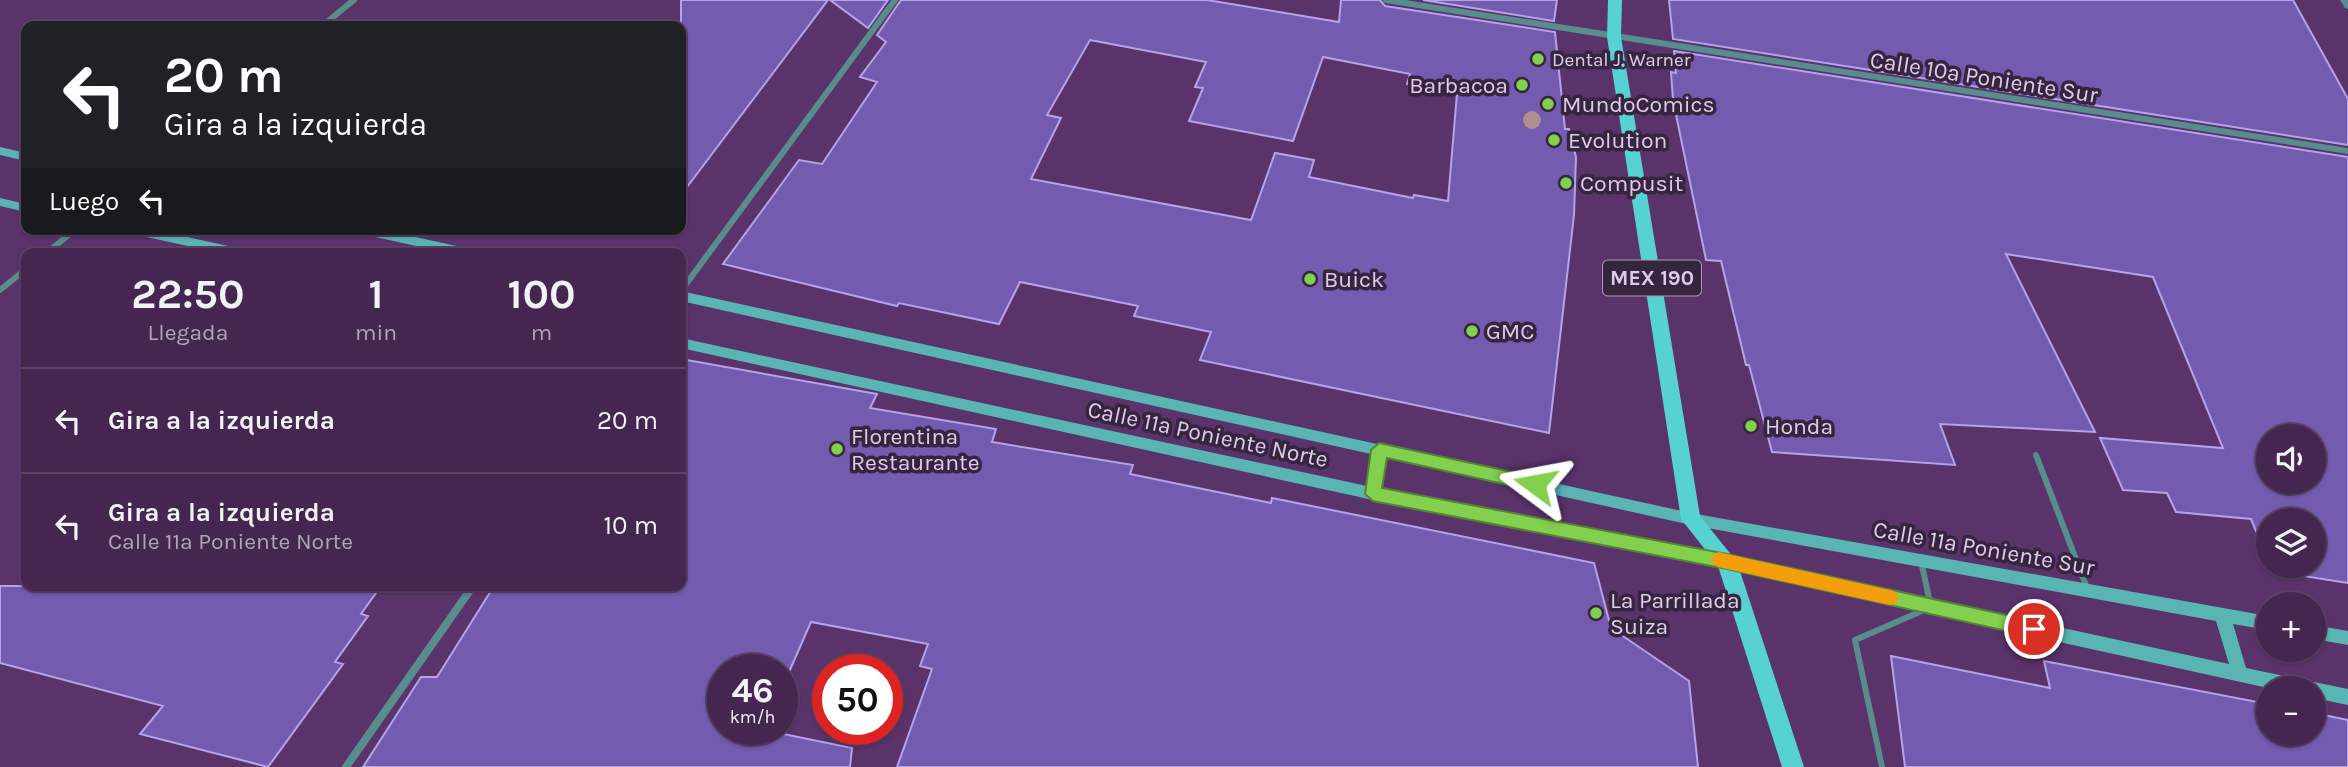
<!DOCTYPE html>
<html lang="es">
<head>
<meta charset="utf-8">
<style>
	:root { --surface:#442650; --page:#4e325a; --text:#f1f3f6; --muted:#afa5b7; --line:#5c4367 }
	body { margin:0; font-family:Karla,sans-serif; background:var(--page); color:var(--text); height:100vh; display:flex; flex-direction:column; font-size:26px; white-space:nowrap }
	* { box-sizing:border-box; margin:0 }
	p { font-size:23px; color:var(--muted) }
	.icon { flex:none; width:38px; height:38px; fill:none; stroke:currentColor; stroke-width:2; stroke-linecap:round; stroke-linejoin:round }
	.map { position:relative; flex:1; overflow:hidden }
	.sheet { position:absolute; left:21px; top:248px; width:665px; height:343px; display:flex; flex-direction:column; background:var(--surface); border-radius:14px; box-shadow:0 2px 5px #0004,0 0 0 2px var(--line) }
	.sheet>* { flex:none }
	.banner { position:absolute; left:21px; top:21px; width:665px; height:214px; border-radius:14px; box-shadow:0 2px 5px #0004,0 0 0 2px var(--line); background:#202124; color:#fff; overflow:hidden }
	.controls { position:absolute; left:2256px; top:424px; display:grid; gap:14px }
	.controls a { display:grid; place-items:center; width:70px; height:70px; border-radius:50%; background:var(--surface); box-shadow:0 2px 5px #0004,0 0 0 2px var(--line); font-size:35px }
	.speed { position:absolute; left:707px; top:654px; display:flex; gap:14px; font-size:35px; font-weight:700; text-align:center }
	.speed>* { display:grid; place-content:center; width:91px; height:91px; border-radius:50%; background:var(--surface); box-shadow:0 2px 5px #0004,0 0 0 2px var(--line); line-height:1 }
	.speed small { font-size:18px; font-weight:400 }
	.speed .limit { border:10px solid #d22; background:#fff; color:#111 }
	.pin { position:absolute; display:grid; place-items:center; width:60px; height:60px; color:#fff; margin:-30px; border:4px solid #fff; border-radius:50%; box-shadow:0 2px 7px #0007 }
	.me { position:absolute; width:77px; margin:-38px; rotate:283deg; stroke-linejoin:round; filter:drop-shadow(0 0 5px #0008) }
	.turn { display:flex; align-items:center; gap:24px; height:147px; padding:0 28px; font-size:32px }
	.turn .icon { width:91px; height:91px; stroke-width:2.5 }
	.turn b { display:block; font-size:49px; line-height:60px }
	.then { display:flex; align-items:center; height:66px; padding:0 28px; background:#0003; gap:14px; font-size:26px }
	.eta { display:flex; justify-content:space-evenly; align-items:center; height:119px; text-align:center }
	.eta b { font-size:42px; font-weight:700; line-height:49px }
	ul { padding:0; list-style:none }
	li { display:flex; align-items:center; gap:21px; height:105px; padding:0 28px; border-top:2px solid var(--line) }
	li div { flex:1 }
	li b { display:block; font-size:26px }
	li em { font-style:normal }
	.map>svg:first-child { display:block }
</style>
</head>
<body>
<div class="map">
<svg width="2348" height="767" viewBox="0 0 2348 767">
	<rect width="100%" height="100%" fill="#5a336b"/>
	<path fill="#735baf" stroke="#b3a3e9" stroke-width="2" fill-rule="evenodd" d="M 681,0 L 828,0 L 681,195 Z
		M 830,0 L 888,0 L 868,28 Z
		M 901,0 L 1207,0 L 1339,22 L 1341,0 L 1380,0 L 1385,6 L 1555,32 L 1565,129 L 1569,129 L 1576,157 L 1574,215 L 1549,433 L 1200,360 L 1211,332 L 1134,316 L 1138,306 L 1020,282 L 999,324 L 899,303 L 897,306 L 723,264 L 799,160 L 822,164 L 877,82 L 860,77 L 886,42 L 877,35 ZM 1090,40 L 1206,62 L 1195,87 L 1203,88 L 1189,121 L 1293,141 L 1323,57 L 1410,74 L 1407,84 L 1457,93 L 1448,201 L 1414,195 L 1413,198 L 1309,177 L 1314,160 L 1275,153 L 1251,220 L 1031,179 L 1061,118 L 1047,115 Z
		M 1423,0 L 1557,0 L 1554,21 Z
		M 1669,0 L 2293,0 L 2348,99 L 2348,145 L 1673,39 Z
		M 1674,51 L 2348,157 L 2348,583 L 2272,571 L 2270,565 L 2314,565 L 2314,520 L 2268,520 L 2268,560 L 2251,519 L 2176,512 L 2167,493 L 2123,490 L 2100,438 L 2223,448 L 2153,277 L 2006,254 L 2095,432 L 1940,424 L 1955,465 L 1772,452 L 1749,365 L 1746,365 L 1721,261 L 1706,260 L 1673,100 L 1671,72 L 1676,73 ZM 2268,436 L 2314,436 L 2314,481 L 2268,481 Z
		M 681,359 L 877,394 L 870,408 L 996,429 L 992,442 L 1133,465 L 1130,474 L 1271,503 L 1272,498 L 1594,563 L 1611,628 L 1689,681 L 1698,767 L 897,767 L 932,669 L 920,666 L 928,644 L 811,622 L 782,688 L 782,670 L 723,670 L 723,730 L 764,730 L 852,748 L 850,767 L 363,767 L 421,677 L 437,677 L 494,586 L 681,586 Z
		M 0,586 L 381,586 L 361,614 L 368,616 L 335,662 L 343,664 L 268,767 L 140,734 L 163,706 L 0,663 Z
		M 1891,656 L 2050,688 L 2044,661 L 2268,704 L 2268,733 L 2314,733 L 2314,713 L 2348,720 L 2348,767 L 1905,767 Z"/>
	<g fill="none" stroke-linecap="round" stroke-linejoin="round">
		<path stroke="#578d8d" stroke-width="6" d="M 2036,455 L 2087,588
			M 1882,767 L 1855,640 L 1931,607 L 1921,561"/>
		<path stroke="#578d8d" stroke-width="6" d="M 1386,0 L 2348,151
			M 322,26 L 354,0
			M 45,254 L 76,229
			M 0,290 L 26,269
			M 681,291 L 895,0"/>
		<path stroke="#578d8d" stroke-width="8" d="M 346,767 L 473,586"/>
		<path fill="#578d8d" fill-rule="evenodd" d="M 2340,0 L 2348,0 L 2348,9 L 2345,8 Z"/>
		<path fill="#59b4b4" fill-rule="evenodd" d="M 0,147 L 26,153 L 26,161 L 0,155 Z
			M 0,198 L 26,204 L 26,212 L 0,206 Z
			M 122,229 L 150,229 L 247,250 L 253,254 L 225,254 L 128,233 Z
			M 351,229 L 379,229 L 475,250 L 481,254 L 453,254 L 357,233 Z
			M 681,291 L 1691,513 L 2268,616 L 2268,630 L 2233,624 L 2246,668 L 2303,680 L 2310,684 L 2314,682 L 2348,689 L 2348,705 L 2314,698 L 2314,688 L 2268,688 L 1727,569 L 1373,500 L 681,348 L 681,338 L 1367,486 L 1371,454 L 681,301 ZM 1385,457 L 1691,525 L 2216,621 L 2229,664 L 1727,555 L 1381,489 Z
			M 2314,625 L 2348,631 L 2348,645 L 2314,639 Z"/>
		<path fill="#56d2d2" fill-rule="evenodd" d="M 1608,0 L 1622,0 L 1621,37 L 1700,516 L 1737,562 L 1804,767 L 1782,767 L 1718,566 L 1681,519 L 1607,37 Z"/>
	</g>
	<circle fill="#af8d90" cx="1532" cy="120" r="9"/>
	<path fill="#83d04e" stroke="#558733" stroke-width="2" d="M 1379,443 L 1535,477 L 1544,484 L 1535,491 L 1387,458 L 1382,488 L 1727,554 L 2034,621 L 2040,623 L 2043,629 L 2040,635 L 2034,637 L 1727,569 L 1373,501 L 1365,494 L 1371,450 Z"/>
	<path fill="#f59e0b" d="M 1718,552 L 1890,590 L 1896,592 L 1899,597 L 1896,603 L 1890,605 L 1718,567 L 1709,560 Z"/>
	<g fill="#83d04e" stroke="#36253e" stroke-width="2.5">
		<circle cx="1538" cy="59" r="7"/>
		<circle cx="1522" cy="85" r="7"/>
		<circle cx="1548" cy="104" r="7"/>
		<circle cx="1554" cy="140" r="7"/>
		<circle cx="1566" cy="183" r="7"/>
		<circle cx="1310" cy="279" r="7"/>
		<circle cx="1472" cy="331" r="7"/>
		<circle cx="1751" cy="426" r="7"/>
		<circle cx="837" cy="449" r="7"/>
		<circle cx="1596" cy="613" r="7"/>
	</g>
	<g text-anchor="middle" stroke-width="7" stroke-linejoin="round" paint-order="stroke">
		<g font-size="19" fill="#e0caea" stroke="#36253e" text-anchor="start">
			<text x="1552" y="66">Dental J. Warner</text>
		</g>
		<rect fill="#36253e" stroke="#ad98b6" stroke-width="2" x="1603" y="260.5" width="98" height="35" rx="5"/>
		<g font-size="21" font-weight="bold" fill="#e0caea">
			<text x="1652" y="285">MEX 190</text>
		</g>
		<g font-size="23" fill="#e0caea" stroke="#36253e">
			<text transform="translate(1984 77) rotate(9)" y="8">Calle 10a Poniente Sur</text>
			<text transform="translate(1208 434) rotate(12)" y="8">Calle 11a Poniente Norte</text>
			<text transform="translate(1984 548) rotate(10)" y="8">Calle 11a Poniente Sur</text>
		</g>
		<g font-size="23" fill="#e0caea" stroke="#36253e" text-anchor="start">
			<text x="1508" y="93" text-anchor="end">Barbacoa</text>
			<text x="1562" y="112">MundoComics</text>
			<text x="1568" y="148">Evolution</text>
			<text x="1580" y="191">Compusit</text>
			<text x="1324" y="287">Buick</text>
			<text x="1486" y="339">GMC</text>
			<text x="1765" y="434">Honda</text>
			<text x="851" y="444">Florentina<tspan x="851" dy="26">Restaurante</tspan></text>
			<text x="1610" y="608">La Parrillada<tspan x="1610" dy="26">Suiza</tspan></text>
		</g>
	</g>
</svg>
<div class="controls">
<a><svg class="icon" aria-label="sound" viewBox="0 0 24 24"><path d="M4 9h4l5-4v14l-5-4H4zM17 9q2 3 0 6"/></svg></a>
<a><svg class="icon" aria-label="layers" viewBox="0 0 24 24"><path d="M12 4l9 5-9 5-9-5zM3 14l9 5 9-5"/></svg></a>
<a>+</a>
<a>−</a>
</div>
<div class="speed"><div>46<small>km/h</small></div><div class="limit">50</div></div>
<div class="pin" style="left:2034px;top:629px;background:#d93025"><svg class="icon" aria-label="arrive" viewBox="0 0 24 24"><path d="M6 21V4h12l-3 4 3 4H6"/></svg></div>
<svg class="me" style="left:1535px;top:484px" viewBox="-20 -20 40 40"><path d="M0-17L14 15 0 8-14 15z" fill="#83d04e" stroke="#fff" stroke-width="4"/></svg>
<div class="banner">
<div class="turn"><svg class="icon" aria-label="left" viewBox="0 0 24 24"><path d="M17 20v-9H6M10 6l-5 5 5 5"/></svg><div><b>20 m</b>Gira a la izquierda</div></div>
<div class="then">Luego<svg class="icon" aria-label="left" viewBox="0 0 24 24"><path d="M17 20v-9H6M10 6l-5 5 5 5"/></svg></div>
</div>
<section class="sheet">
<div class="eta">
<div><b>22:50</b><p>Llegada</p></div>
<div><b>1</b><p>min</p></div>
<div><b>100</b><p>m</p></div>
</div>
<ul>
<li><svg class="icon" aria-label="left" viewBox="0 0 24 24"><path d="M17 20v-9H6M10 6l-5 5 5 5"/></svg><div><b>Gira a la izquierda</b></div><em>20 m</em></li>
<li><svg class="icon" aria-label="left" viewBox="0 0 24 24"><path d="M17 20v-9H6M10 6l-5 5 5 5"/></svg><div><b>Gira a la izquierda</b><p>Calle 11a Poniente Norte</p></div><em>10 m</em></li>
</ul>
</section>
</div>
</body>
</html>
